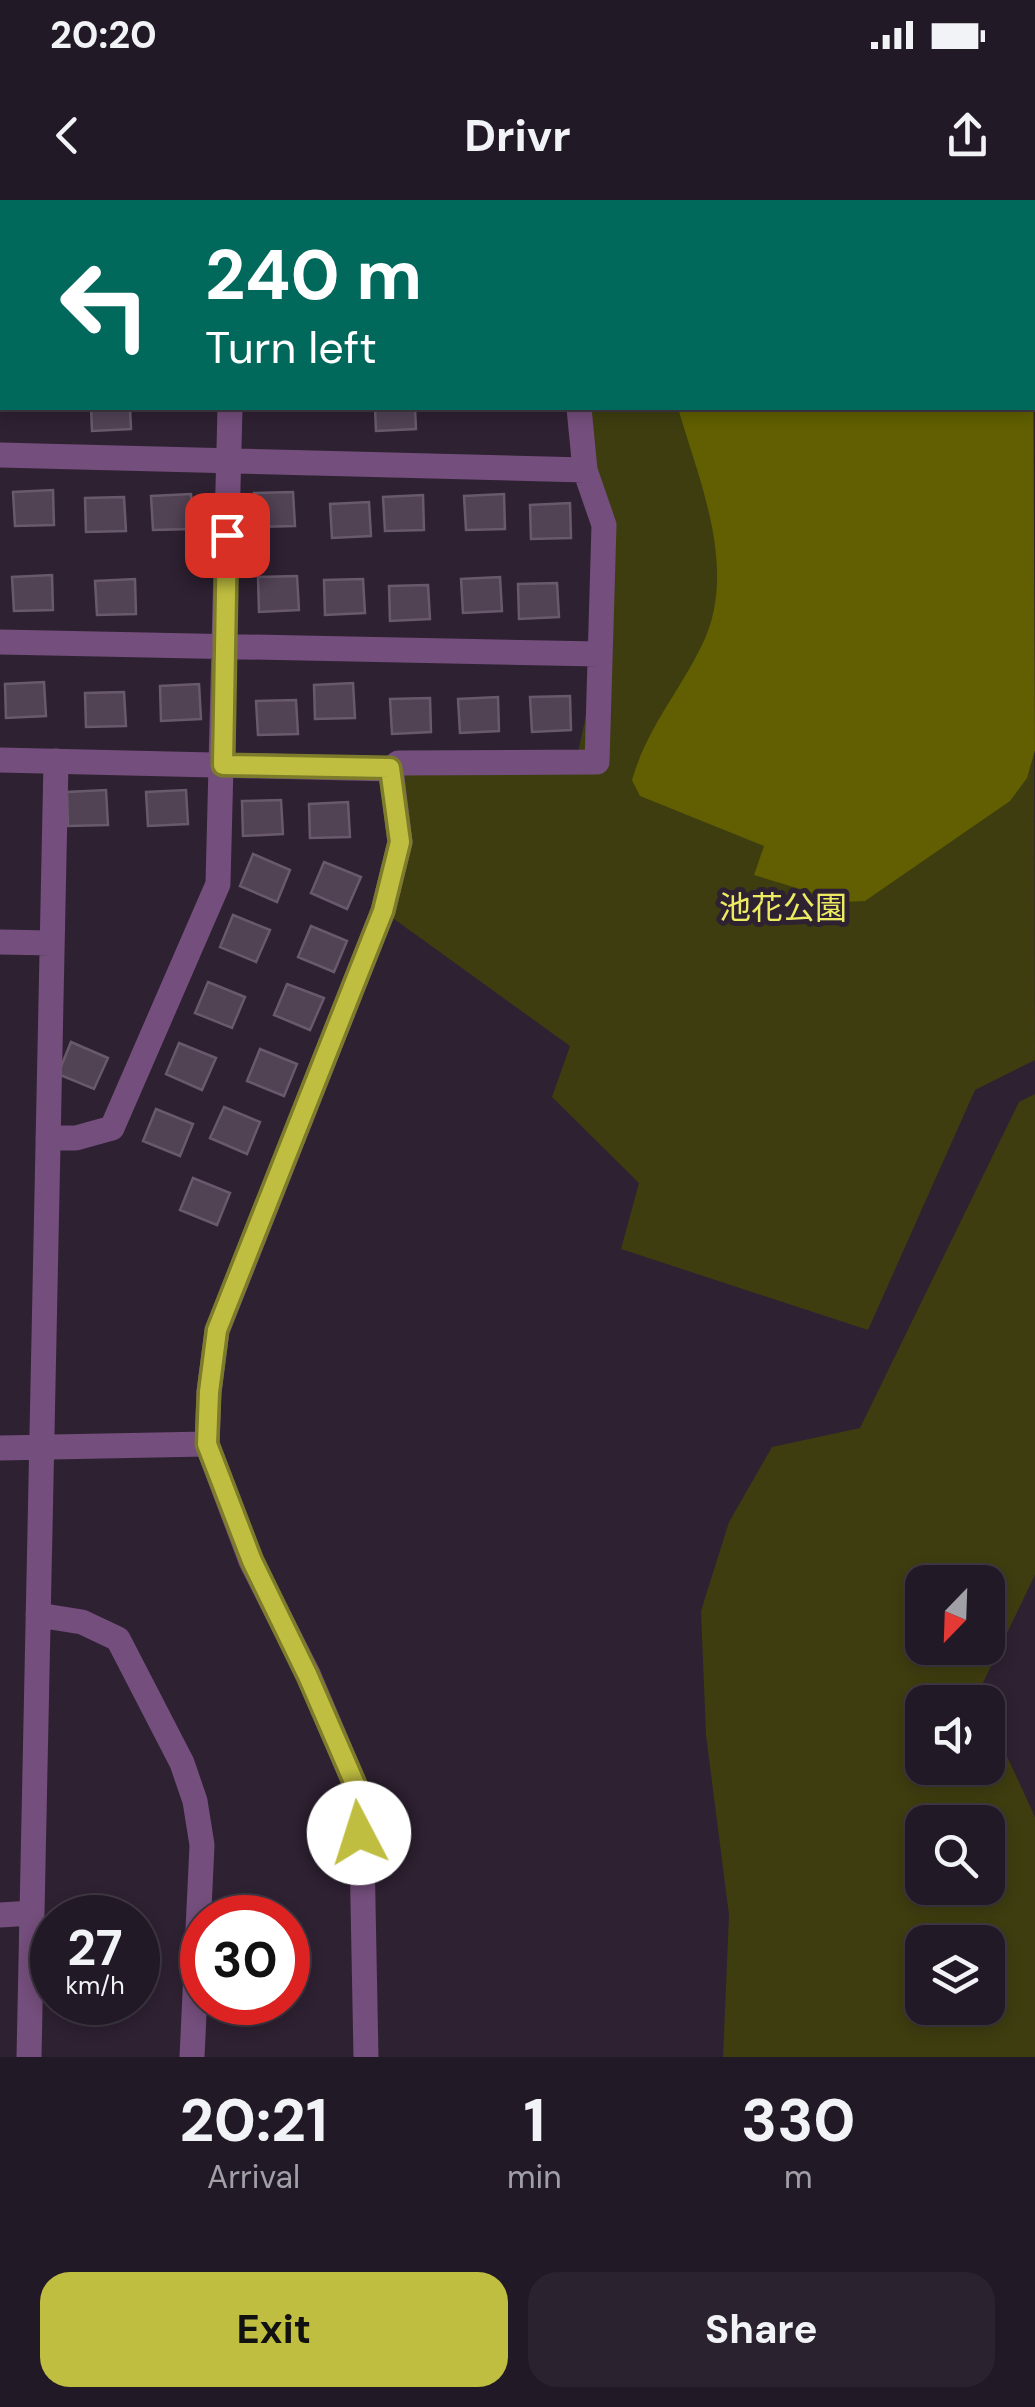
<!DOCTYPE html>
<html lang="en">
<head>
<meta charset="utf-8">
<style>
	:root { --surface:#221926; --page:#2a222e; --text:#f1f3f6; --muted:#a2a0a7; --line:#3f3843; --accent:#c0be40 }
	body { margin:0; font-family:"DM Sans","Noto Sans JP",sans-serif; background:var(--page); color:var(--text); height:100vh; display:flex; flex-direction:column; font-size:38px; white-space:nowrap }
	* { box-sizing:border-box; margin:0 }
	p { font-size:32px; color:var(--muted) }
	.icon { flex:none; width:55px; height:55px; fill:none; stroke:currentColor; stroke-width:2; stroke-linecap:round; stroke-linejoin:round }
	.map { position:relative; height:1857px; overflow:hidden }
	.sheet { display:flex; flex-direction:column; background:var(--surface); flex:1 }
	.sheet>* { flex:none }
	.banner { position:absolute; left:0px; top:0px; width:1035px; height:210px; box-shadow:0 5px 15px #0003,0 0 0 2px var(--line); background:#00695c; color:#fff; overflow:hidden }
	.needle { width:65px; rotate:203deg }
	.buttons { position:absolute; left:905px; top:1365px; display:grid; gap:20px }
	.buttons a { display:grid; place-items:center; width:100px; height:100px; border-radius:20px; background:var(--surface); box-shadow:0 5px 15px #0003,0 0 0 2px var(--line); font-size:50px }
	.speed { position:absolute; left:30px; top:1695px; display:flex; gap:20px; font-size:50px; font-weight:700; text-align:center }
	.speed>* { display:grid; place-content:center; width:130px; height:130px; border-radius:50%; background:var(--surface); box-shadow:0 5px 15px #0003,0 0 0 2px var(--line); line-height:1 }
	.speed small { font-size:25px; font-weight:400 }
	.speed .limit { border:15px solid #d22; background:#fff; color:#111 }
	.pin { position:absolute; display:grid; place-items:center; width:85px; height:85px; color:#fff; margin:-42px; border-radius:20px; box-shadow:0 5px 15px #0006 }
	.me { position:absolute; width:110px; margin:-55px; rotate:355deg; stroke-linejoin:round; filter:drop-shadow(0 0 8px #0008) }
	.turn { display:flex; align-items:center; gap:35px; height:210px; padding:0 40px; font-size:45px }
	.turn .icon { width:130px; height:130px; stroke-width:2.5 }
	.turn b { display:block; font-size:70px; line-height:85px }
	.eta { display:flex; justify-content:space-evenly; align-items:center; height:170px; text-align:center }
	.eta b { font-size:60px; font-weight:700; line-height:70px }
	.button { display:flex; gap:20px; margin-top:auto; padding:20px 40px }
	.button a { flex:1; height:115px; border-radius:30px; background:var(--accent); color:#111; font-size:40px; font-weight:700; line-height:115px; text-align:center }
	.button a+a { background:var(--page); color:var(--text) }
	.status { display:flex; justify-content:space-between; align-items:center; height:70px; padding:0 50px; background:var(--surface); direction:ltr }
	.status svg { height:28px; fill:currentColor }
	header { display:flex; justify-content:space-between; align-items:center; height:130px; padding:0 40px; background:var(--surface); font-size:45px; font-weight:700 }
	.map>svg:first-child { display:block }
</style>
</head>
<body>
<div class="status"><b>20:20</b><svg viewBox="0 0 49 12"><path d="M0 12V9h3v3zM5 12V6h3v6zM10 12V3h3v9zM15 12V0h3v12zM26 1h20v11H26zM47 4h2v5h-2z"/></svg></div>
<header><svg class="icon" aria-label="back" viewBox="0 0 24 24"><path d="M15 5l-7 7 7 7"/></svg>Drivr<svg class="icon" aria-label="share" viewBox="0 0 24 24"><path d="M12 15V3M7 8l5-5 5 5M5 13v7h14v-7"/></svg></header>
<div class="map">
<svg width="1035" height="1857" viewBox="0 0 1035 1857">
	<rect width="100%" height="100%" fill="#2e2132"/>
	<path fill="#3e3d10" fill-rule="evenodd" d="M 491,0 L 806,0 L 491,2 Z
		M 1033,94 L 1035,860 L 975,890 L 868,1130 L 621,1049 L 639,983 L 552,897 L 570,846 L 383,711 L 398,563 L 576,562 L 599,454 L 603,326 L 579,208 L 1032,208 Z
		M 1035,894 L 1035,1375 L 978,1493 L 982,1502 L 922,1502 L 922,1568 L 988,1568 L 988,1515 L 1035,1617 L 1035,1857 L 723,1857 L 729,1715 L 706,1535 L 701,1411 L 729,1322 L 772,1247 L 860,1228 L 1019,902 ZM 922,1382 L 988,1382 L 988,1448 L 922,1448 ZM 922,1622 L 988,1622 L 988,1688 L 922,1688 ZM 922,1742 L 988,1742 L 988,1808 L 922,1808 Z"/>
	<path fill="#615f01" d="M 1033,123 L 1035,550 L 1027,578 L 1010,601 L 865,701 L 843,702 L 754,675 L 764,646 L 640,596 L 632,580 C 648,526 678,494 702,445 C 739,370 699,281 678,208 L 1032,208 Z"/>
	<path fill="#514254" stroke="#69596c" stroke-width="2.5" d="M 87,0 L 126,0 L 126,2 L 87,2 Z
		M 155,0 L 194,0 L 195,2 L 155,2 Z
		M 223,0 L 262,0 L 262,2 L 223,2 Z
		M 308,0 L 347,0 L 347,2 L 308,2 Z
		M 413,0 L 413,2 L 373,1 L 387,0 Z
		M 91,208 L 130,208 L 131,229 L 92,231 Z
		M 375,208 L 415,208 L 416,229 L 376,231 Z
		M 53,290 L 54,325 L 15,326 L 13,292 Z
		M 293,292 L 295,326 L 255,327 L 254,293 Z
		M 191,294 L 193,329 L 153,330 L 151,296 Z
		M 504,294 L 505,329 L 466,330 L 464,296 Z
		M 423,295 L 424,330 L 385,331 L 383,297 Z
		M 124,297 L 126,331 L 86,332 L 85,298 Z
		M 369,302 L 371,336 L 332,338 L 330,304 Z
		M 570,303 L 571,338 L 531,339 L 530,305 Z
		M 52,375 L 53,410 L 14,411 L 12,377 Z
		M 297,376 L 299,410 L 259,412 L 258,377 Z
		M 500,377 L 502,411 L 463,413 L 461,379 Z
		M 135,379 L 136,414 L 97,415 L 95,381 Z
		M 363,379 L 365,413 L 325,415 L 324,380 Z
		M 557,383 L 559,417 L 519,419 L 518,384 Z
		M 428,385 L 430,419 L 390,421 L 389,386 Z
		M 44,482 L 46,516 L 6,518 L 5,484 Z
		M 353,483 L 355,518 L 315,519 L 314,485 Z
		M 199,484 L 201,519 L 161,521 L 160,486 Z
		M 124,492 L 126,526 L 86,527 L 85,493 Z
		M 570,496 L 571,530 L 532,532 L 530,497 Z
		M 498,497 L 499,531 L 460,533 L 458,499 Z
		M 430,498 L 431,532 L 392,534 L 390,499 Z
		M 296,500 L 298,534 L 258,535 L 256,501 Z
		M 106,590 L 108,625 L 68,626 L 67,592 Z
		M 186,590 L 188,624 L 148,626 L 146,592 Z
		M 281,600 L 283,634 L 243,636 L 242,601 Z
		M 348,602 L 350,637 L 310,638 L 309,604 Z
		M 253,654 L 290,670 L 277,702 L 240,686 Z
		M 324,662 L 361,677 L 347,709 L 311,693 Z
		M 233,715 L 270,730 L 256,762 L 220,747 Z
		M 311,726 L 347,741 L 334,772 L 298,757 Z
		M 208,782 L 245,797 L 232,828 L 195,813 Z
		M 287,784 L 324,798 L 310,830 L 274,815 Z
		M 71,842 L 108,858 L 94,889 L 58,874 Z
		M 179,843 L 216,858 L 202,890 L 166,874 Z
		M 260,849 L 297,864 L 284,896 L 247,881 Z
		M 224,907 L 260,922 L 247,954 L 210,938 Z
		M 156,909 L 193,924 L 180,956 L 143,941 Z
		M 193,978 L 230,993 L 217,1025 L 180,1010 Z"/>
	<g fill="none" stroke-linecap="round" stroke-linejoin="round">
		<path stroke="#744e7c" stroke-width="25" d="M 59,2 L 59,0
			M 491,2 L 491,0
			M 805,2 L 806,0
			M 0,51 L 2,51
			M 1032,94 L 1035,95
			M 0,255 L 585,270
			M 0,442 L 599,454
			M 0,742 L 52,743
			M 48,938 L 76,938 L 112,928 L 218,684 L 230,208
			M 0,1248 L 207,1244
			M 38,1415 L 82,1422 L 118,1439 L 182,1563 L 195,1601 L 202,1645 L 192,1857
			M 0,1715 L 32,1713
			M 29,1857 L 56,561
			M 366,1857 L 361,1599 L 309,1476 L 251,1361 L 207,1244 L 209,1192 L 217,1131 L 383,711 L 400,642 L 391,569 L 398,563 L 597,562 L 604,325 L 585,270 L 579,208"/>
		<path stroke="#744e7c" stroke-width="25" d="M 0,560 L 391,569"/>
	</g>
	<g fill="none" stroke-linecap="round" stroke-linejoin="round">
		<g stroke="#7d7c2a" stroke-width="25">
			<path id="route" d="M 227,335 L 223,565 L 390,568 L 400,642 L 383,711 L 217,1130 L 209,1192 L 207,1244 L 252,1361 L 308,1476 L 361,1598 L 359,1633"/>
		</g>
		<use href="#route" stroke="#c0be40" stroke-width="18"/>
	</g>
	<g text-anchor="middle" stroke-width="10" stroke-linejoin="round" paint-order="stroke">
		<g font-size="32" fill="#edeb62" stroke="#2e2132">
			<text x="783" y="719">池花公園</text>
		</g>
	</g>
</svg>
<div class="buttons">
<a><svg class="needle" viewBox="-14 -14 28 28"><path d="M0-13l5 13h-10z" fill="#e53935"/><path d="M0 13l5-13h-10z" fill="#a2a0a7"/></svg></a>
<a><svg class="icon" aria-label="sound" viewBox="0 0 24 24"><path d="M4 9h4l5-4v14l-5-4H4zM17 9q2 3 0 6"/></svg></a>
<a><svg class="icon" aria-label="search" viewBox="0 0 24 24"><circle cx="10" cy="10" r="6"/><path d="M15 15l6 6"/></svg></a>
<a><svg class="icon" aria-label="layers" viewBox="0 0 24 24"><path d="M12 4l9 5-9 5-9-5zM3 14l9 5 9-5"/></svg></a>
</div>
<div class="speed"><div>27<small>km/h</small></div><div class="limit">30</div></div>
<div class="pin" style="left:227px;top:335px;background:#d93025"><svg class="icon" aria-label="arrive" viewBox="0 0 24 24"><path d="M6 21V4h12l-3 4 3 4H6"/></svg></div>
<svg class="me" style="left:359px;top:1633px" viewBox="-20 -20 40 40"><circle r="19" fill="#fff"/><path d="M0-13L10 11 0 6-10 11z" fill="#c0be40"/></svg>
<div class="banner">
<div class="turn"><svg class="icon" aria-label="left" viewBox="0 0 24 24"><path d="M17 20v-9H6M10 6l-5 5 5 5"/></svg><div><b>240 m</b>Turn left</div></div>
</div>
</div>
<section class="sheet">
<div class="eta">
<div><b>20:21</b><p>Arrival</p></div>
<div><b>1</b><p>min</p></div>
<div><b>330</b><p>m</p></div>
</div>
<div class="button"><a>Exit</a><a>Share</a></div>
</section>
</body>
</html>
